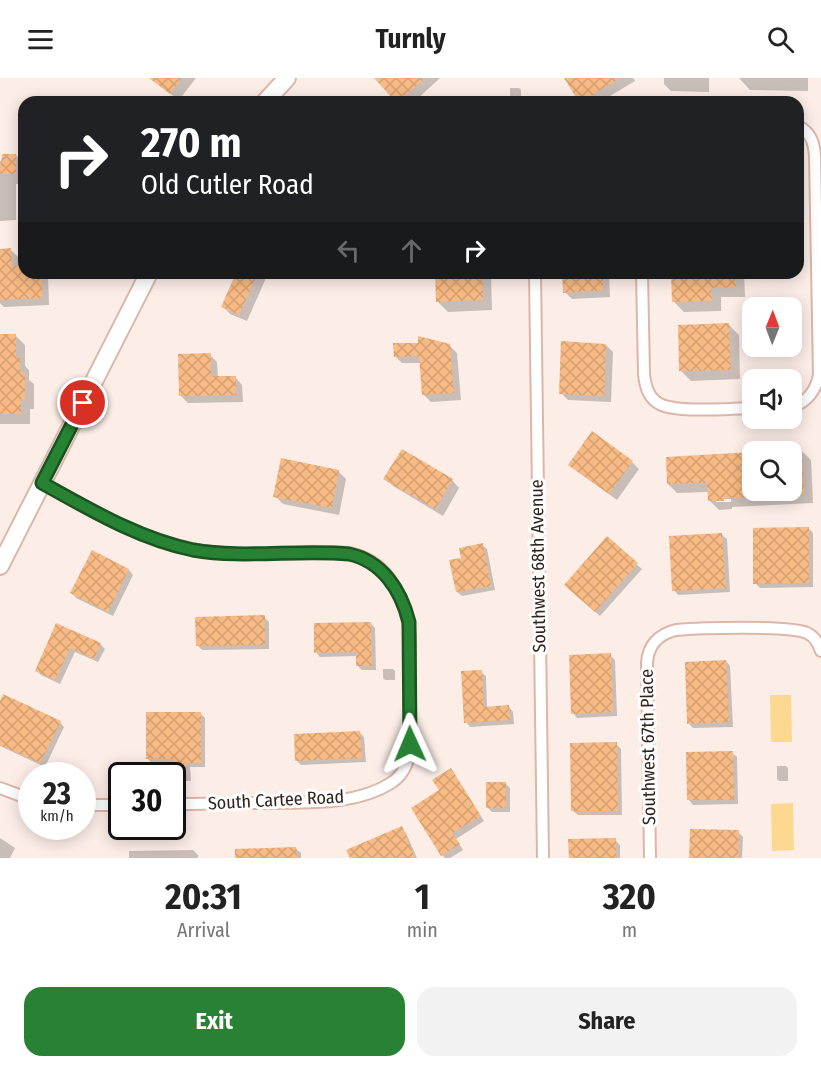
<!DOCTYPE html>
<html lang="en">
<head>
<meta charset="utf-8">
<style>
	:root { --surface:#fff; --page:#f2f2f2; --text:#222; --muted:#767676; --accent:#278233 }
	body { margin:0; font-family:"Fira Sans Condensed",sans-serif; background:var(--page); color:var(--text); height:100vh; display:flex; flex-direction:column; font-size:22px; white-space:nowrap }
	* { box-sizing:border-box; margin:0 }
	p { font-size:20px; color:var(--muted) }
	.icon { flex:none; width:33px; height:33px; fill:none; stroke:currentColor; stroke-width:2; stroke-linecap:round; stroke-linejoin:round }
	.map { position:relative; height:780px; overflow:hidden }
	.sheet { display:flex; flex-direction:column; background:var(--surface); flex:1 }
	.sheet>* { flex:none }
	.top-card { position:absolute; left:18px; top:18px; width:786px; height:183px; border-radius:18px; box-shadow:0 3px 15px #0003; background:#202124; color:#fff; overflow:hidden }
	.needle { width:39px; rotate:1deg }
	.tools { position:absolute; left:742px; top:219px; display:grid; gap:12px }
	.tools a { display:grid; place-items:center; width:60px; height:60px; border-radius:12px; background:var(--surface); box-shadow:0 3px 15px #0003; font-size:30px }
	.speed { position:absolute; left:18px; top:684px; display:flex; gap:12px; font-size:30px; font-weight:700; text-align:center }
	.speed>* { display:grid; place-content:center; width:78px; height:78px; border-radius:50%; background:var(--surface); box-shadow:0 3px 15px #0003; line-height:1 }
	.speed small { font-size:15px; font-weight:400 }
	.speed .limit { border:3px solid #111; border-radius:9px; background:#fff; color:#111 }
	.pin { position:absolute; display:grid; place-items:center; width:51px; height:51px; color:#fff; margin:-26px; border:3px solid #fff; border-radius:50%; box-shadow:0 2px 6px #0007 }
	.me { position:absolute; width:66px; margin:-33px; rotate:359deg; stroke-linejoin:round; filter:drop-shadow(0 0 4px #0008) }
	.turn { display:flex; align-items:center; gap:21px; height:126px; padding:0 24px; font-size:27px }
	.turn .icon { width:78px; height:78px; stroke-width:2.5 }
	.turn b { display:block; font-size:42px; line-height:51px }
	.lanes { display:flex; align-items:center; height:57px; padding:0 24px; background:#0003; justify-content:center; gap:30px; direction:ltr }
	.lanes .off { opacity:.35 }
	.eta { display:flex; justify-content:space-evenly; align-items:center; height:102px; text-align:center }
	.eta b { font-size:36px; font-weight:700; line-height:42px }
	.cta { display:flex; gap:12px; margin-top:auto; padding:12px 24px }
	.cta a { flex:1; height:69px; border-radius:18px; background:var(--accent); color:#fff; font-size:24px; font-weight:700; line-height:69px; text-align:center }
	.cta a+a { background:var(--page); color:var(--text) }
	header { display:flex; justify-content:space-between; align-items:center; height:78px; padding:0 24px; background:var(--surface); font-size:27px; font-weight:700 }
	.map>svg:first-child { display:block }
</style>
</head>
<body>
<header><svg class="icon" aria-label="menu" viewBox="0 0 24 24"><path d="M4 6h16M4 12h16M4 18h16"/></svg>Turnly<svg class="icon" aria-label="search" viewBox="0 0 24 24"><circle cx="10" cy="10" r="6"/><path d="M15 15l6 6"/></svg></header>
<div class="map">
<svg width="821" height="780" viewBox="0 0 821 780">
	<defs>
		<pattern id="building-cross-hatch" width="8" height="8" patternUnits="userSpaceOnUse" patternTransform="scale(1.5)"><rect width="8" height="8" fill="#f8ba84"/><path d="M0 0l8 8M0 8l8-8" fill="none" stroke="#d5a072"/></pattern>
	</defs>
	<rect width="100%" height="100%" fill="#fcede7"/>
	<path fill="#fdd891" d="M 770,617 L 791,617 L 792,664 L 771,664 Z
		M 793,725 L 794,772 L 772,773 L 771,726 Z"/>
	<path fill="#0003" fill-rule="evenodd" d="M 159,0 L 196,0 L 179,22 L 164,11 Z
		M 382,0 L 440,0 L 414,24 L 398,24 L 379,3 Z
		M 566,0 L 633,0 L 635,3 L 600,24 L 581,24 Z
		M 664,0 L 709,0 L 709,14 L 671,13 L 664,6 Z
		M 739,0 L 808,0 L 808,13 L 750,12 Z
		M 510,10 L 519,10 L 521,12 L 521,22 L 512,22 L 510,20 Z
		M 20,54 L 24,54 L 24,66 L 20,62 Z
		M 16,77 L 24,86 L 24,106 L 16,106 L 16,142 L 0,143 L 0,83 Z
		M 0,172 L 11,172 L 18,179 L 19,189 L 24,189 L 24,195 L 48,196 L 49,227 L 4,229 L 0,225 Z
		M 238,195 L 262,195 L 266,200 L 247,243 L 230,236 L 223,228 Z
		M 436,195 L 498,195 L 491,196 L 492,232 L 448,234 L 437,223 Z
		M 564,195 L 609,195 L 610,219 L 572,221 L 565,214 Z
		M 673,195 L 744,195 L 745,219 L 721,219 L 721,233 L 684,234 L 674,224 Z
		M 729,247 L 739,257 L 740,301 L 691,303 L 681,293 Z
		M 0,257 L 15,257 L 25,267 L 25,288 L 29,292 L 29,302 L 34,306 L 34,331 L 30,331 L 30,346 L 0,346 Z
		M 606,267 L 613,274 L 611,324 L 568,322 L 561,315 Z
		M 450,268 L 457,275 L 461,322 L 431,324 L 424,317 L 421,285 L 402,285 L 395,278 Z
		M 210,277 L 217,284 L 218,300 L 235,299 L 242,307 L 243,324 L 188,325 L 181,318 Z
		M 802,373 L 811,382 L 813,425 L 732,429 L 732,431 L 719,432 L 710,423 L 709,414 L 677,415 L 668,406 L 753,376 L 753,412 L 792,412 L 792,374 ZM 716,421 L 731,421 L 731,424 L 716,424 Z
		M 632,384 L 639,391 L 617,422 L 578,394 Z
		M 338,393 L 346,401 L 339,437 L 283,426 L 275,418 Z
		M 385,400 L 452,402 L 459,410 L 443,438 L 393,408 Z
		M 808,450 L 813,455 L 813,509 L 760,510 L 755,505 Z
		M 722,457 L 727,461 L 730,514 L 678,517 L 674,512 Z
		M 607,460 L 642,491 L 600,538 L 570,512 Z
		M 482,467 L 487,471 L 495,512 L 462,518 L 457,514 L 463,481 Z
		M 92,474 L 129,492 L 133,497 L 113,538 L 76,520 L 72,515 Z
		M 264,539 L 269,544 L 269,571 L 202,572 L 197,567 Z
		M 371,546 L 375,550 L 376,592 L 362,592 L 357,587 L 357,578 L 320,579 L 316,574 Z
		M 57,547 L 100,566 L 105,571 L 98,584 L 75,574 L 60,606 L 41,597 L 37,593 Z
		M 610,577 L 615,582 L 617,638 L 577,640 L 573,635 Z
		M 726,583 L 730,588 L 733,649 L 693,650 L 689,646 Z
		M 383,591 L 393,591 L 395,593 L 395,602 L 385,602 L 383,600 Z
		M 481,594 L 486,598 L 487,630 L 509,629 L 513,634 L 514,646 L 470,649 L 466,644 Z
		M 0,627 L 60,644 L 64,649 L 45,689 L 0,668 Z
		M 200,635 L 205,640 L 205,689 L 190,689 L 191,703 L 180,703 L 175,698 L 175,685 L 153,686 L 148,681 Z
		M 360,655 L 364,659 L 366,684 L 301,687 L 296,682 Z
		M 616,666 L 621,671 L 622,737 L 578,737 L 573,733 Z
		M 732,675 L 737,679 L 738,726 L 693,727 L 689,722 Z
		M 777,688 L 786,688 L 788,690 L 788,703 L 779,703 L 777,701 Z
		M 451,692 L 484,743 L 456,761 L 463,772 L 450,780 L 445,780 L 442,777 L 441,713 Z
		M 505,705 L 510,710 L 510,734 L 492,734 L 487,729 Z
		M 401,750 L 406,755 L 417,780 L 352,780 Z
		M 738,754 L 743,759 L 742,780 L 690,780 Z
		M 0,760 L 15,770 L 10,780 L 0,780 Z
		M 615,762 L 620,767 L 620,780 L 570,780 Z
		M 296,771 L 301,775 L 301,780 L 247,780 Z
		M 193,772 L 198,777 L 198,780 L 129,780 L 129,773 Z"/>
	<path fill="url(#building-cross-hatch)" d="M 149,0 L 182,0 L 170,16 Z
		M 374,0 L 425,0 L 398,24 L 396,24 Z
		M 564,0 L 620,0 L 581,24 L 579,24 Z
		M 2,76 L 16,76 L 16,96 L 0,96 Z
		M 11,170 L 12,188 L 24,188 L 24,195 L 42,195 L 42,220 L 0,222 L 0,171 Z
		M 236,195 L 258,195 L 239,237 L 221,229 Z
		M 435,195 L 482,195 L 483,222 L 436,224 Z
		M 562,195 L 603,195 L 603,212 L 563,215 Z
		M 671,195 L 735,195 L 736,209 L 711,210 L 712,223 L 672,224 Z
		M 729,245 L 731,292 L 679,293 L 678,247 Z
		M 0,256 L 16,256 L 16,280 L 20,280 L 20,295 L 25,295 L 25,321 L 21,321 L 21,336 L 0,336 Z
		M 418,258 L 450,266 L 454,315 L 422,317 L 419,278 L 394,279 L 393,265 L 418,265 Z
		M 561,263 L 606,266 L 604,318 L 559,316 Z
		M 211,275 L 211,298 L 236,298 L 236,317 L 179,318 L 178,276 Z
		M 592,353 L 633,383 L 609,416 L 568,387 Z
		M 402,371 L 453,401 L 435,431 L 383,401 Z
		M 792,372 L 802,372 L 804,417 L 792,417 Z
		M 753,374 L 753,419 L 724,420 L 724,423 L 708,423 L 707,405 L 667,406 L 666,379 Z
		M 281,380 L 339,392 L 332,430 L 273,419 Z
		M 809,449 L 809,505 L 753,506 L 753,450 Z
		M 722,455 L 726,510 L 672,513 L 669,458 Z
		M 607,458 L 638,485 L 595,534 L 564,507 Z
		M 483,465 L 491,508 L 456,514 L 449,482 L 461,480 L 459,470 Z
		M 92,472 L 129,491 L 108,534 L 70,515 Z
		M 265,537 L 265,567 L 196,568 L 195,539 Z
		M 371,544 L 372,588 L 356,588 L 356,574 L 314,575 L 314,545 Z
		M 56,545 L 101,565 L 94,581 L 70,570 L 55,602 L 35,593 Z
		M 611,575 L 613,634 L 571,636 L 569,577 Z
		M 726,582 L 729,644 L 687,646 L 685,584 Z
		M 482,592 L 484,629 L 509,627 L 510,642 L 464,645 L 461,593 Z
		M 3,616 L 61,643 L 40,685 L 0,667 L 0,623 Z
		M 146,634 L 201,634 L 201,685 L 186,685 L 186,699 L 174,699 L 174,681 L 146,681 Z
		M 360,653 L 362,680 L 295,683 L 294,656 Z
		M 617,664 L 618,733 L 571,733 L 570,665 Z
		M 733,673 L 734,722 L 687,722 L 686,674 Z
		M 451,690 L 481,738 L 452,755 L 460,766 L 441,778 L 411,730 L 439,712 L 432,702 Z
		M 486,704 L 506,704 L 506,730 L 486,730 Z
		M 402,748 L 415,780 L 350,780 L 346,772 Z
		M 690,751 L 739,752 L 738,780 L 689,780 Z
		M 616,760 L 616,780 L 569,780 L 568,761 Z
		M 296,769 L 297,780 L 235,780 L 235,771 Z"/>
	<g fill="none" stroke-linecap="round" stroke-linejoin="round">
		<g stroke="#dbb7aa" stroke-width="14">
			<path id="minor" d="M 535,195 L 543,780
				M 642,195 L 644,296 C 645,307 648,319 658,325 C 675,336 731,330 753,330
				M 792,329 C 807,324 816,312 819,297 L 815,78 C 814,64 811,55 798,48
				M 42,405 C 89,431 138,461 192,471 C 230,479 272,475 310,475 C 326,475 345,472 360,478 C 393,490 407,527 410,559 L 410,666 C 409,682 406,695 391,705 C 355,728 306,724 265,725 C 234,725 203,726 172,726
				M 0,710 L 32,722
				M 82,727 L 122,727
				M 650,780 L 647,585 C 648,567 659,556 676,552 C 698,550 790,547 807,555 C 815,559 818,565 821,573"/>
		</g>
		<g stroke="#dbb7aa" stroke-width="20">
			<path id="secondary" d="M 265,24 L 287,0
				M 0,488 L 149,195"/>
		</g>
		<use href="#minor" stroke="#fff" stroke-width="10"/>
		<use href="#secondary" stroke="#fff" stroke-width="16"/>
	</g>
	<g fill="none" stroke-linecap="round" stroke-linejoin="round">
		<g stroke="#195421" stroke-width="15">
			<path id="route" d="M 83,325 L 42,405 C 89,431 139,461 193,472 C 244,481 297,471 349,476 C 382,483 401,512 409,544 L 410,666"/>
		</g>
		<use href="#route" stroke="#278233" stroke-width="10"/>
	</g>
	<g text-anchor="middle" stroke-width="6" stroke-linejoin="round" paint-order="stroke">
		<g font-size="18" fill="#30221d" stroke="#fff">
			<text transform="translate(538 488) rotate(-91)" y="6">Southwest 68th Avenue</text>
			<text transform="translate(648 669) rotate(-91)" y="6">Southwest 67th Place</text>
			<text transform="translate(276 722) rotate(-3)" y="6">South Cartee Road</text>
		</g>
	</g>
</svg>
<div class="tools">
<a><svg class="needle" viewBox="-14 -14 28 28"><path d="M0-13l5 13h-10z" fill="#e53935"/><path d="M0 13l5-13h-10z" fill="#767676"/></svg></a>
<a><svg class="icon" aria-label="sound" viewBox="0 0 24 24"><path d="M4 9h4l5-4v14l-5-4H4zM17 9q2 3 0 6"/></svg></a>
<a><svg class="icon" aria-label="search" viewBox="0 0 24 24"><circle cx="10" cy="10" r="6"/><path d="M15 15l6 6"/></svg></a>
</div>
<div class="speed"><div>23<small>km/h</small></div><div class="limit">30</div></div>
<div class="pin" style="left:83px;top:325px;background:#d93025"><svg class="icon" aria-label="arrive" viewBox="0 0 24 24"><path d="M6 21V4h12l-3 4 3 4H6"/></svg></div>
<svg class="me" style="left:410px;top:666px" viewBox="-20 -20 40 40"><path d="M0-17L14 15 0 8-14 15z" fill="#278233" stroke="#fff" stroke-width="4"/></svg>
<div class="top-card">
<div class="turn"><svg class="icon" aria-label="right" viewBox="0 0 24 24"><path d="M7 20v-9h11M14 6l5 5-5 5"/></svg><div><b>270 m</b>Old Cutler Road</div></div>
<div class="lanes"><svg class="icon off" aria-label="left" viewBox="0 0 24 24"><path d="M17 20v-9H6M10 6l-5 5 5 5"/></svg><svg class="icon off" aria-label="ahead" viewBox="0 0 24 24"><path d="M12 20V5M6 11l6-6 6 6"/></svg><svg class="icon" aria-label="right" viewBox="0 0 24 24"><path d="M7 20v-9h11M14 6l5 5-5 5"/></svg></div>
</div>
</div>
<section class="sheet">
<div class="eta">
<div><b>20:31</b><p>Arrival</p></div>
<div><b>1</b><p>min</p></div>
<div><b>320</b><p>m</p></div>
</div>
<div class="cta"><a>Exit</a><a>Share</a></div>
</section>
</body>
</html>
